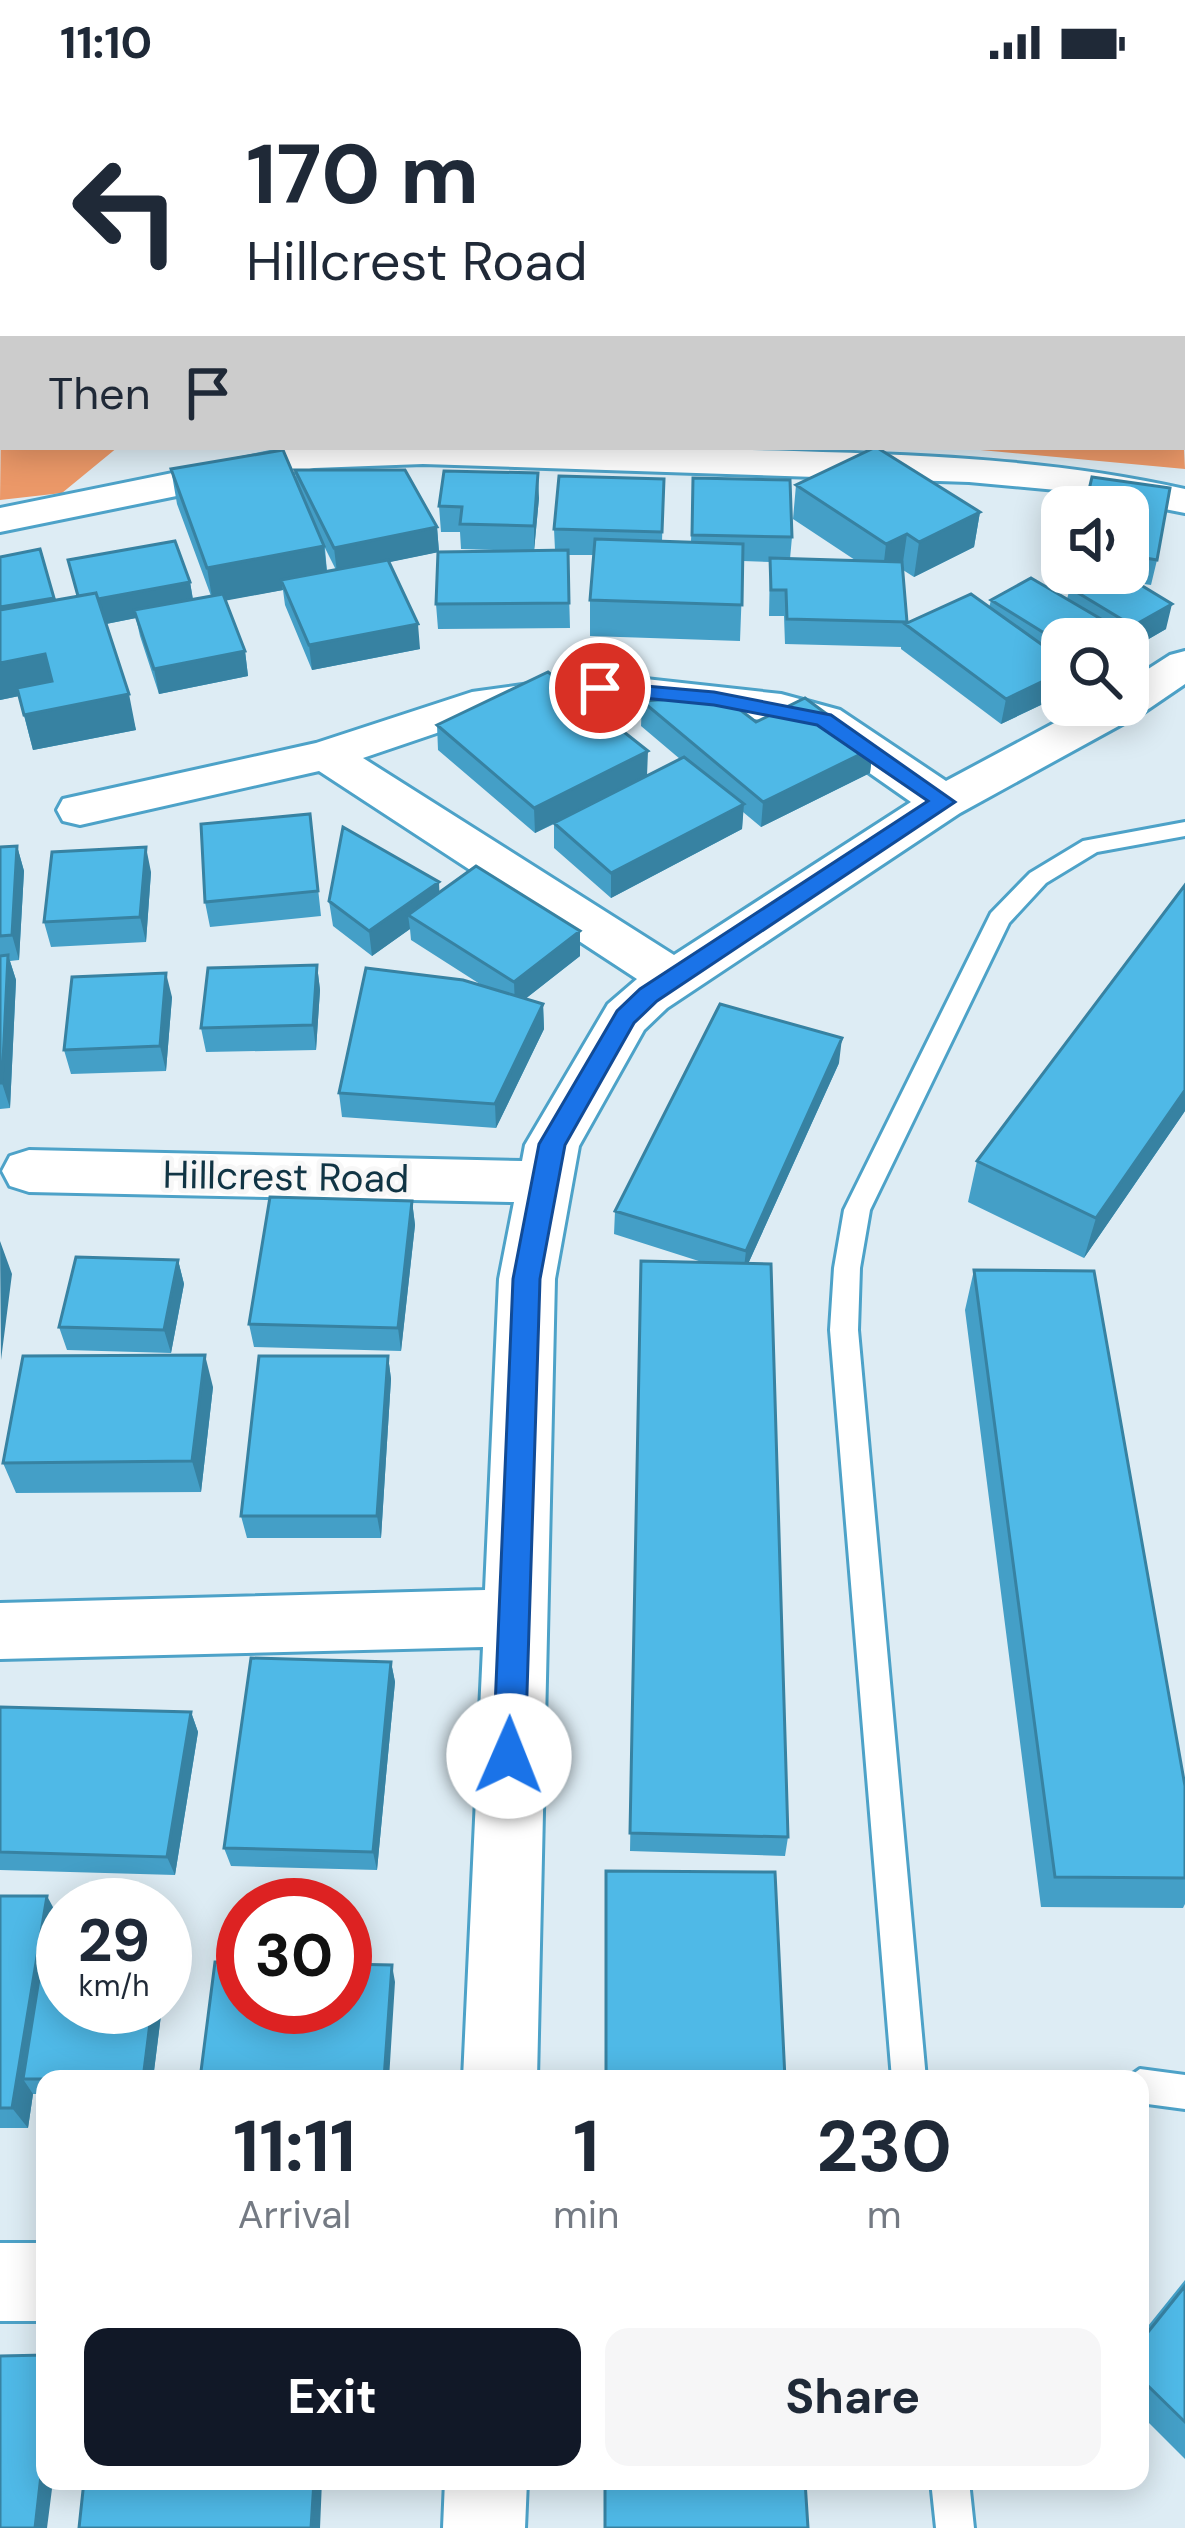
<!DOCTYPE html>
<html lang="en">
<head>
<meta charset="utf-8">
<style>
	:root { --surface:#fff; --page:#f6f6f7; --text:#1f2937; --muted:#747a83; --accent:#111827 }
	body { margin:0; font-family:"DM Sans",sans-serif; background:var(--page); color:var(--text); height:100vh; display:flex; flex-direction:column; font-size:45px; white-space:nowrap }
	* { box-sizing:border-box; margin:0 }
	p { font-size:39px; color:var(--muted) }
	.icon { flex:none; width:66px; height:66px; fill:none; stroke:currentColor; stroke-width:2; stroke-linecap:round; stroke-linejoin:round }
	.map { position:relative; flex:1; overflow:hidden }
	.panel { position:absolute; left:36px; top:1986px; width:1113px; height:420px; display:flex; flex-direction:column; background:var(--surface); border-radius:24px; box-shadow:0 6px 30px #0003 }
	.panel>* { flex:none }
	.hud { position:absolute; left:0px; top:0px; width:1185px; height:366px; box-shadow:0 6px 30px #0003; background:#fff; color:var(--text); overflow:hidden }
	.buttons { position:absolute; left:1041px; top:402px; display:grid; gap:24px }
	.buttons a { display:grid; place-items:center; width:108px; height:108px; border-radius:24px; background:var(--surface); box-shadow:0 6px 30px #0003; font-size:60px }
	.speed { position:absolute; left:36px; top:1794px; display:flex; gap:24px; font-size:60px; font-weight:700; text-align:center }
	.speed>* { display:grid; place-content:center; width:156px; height:156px; border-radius:50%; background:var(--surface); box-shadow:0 6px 30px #0003; line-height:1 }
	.speed small { font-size:30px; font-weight:400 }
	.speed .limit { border:18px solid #d22; background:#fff; color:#111 }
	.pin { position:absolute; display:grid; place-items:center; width:102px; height:102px; color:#fff; margin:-51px; border:6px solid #fff; border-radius:50%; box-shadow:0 3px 12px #0007 }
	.me { position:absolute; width:132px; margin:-66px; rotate:1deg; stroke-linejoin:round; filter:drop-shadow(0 0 9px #0008) }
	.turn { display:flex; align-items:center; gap:42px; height:252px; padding:0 48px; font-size:54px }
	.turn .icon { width:156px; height:156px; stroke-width:2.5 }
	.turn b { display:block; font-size:84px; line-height:102px }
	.then { display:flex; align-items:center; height:114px; padding:0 48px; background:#0003; gap:24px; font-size:45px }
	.eta { display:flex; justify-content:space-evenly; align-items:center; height:204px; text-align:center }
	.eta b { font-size:72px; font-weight:700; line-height:84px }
	.cta { display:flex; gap:24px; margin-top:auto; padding:24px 48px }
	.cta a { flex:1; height:138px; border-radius:24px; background:var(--accent); color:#fff; font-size:48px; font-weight:700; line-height:138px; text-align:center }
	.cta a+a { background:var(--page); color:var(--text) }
	.status { display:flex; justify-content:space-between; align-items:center; height:84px; padding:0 60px; background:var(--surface); direction:ltr }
	.status svg { height:33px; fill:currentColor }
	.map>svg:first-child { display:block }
</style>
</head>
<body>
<div class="status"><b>11:10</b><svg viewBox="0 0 49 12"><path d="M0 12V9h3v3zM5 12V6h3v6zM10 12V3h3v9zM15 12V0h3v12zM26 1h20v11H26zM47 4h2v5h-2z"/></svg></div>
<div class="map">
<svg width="1185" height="2444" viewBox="0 0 1185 2444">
	<rect width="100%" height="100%" fill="#ddecf4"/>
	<path fill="#eb9868" d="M 119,0 L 615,0 L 621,3 L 117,3 Z
		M 3,186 L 3,363 L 118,363 L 62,409 L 0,416 Z
		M 1182,327 L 1185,385 L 948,363 L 1182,363 Z"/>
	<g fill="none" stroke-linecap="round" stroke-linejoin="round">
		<g stroke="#4da2c8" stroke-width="6">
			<path id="lane" d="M 1185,738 L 1185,752 L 1097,768 L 1046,799 L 1009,839 L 870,1126 L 860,1184 L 858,1246 L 926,1995 L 892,1995 L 830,1246 L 834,1184 L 844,1126 L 991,829 L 1030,789 L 1083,757 Z
				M 1140,1985 L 1185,1991 L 1185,2025 L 1140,2019 L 1140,1995 L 1126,1995 Z
				M 931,2397 L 969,2397 L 974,2444 L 936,2444 Z"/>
		</g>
		<g stroke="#4da2c8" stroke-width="6">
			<path id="street" d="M 300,363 C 465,363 629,363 794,367 C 926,371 1056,376 1185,405 L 1185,429 L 1078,408 L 969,398 L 423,380 L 314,384 L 0,448 L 0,424 Z
				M 1185,567 L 1185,600 L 1144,628 L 960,729 L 667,924 L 644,946 L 579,1062 L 555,1195 L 537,1995 L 463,1995 L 483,1563 L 0,1575 L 0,1519 L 485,1506 L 499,1195 L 514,1118 L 29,1108 L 10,1102 L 2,1087 L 10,1072 L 29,1066 L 522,1077 L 525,1061 L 608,920 L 637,895 L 319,687 L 80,741 L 63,737 L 57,726 L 63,715 L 316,659 L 472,608 L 600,590 L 781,610 L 840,626 L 946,697 L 1088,621 L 1128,621 L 1128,598 L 1170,571 ZM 600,618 L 779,638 L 808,646 L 911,718 L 674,871 L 363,674 L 478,635 Z
				M 0,2159 L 45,2159 L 45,2237 L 0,2237 Z
				M 445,2397 L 527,2397 L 525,2444 L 443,2444 Z"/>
		</g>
		<g stroke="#4da2c8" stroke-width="6">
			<path id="highway" d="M 675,0 L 714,0 L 716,3 L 677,3 Z
				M 771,0 L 809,0 L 811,3 L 773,3 Z
				M 919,0 L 958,0 L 960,3 L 921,3 Z
				M 1182,138 L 1185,139 L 1185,163 L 1182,162 Z
				M 1182,253 L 1185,254 L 1185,281 L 1182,280 Z"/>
		</g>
		<use href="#lane" fill="#fff" fill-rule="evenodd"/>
		<use href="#street" fill="#fff" fill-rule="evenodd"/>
		<use href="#highway" fill="#fff" fill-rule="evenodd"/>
	</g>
	<path fill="#449fc7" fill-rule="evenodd" d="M 171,385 L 296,398 L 295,386 L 437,443 L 439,468 L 529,467 L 461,465 L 460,448 L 441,448 L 439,422 L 539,414 L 534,467 L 555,466 L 554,445 L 664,395 L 662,457 L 691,458 L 693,394 L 792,453 L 790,475 L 855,476 L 793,435 L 796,401 L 980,428 L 974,463 L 914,493 L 903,486 L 907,539 L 989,524 L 991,516 L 1067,515 L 1070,504 L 1092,492 L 1074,489 L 1128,489 L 1128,423 L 1157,476 L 1151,501 L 1137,499 L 1166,545 L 1128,567 L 1128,555 L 1062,555 L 1062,611 L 1001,640 L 901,565 L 901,563 L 785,560 L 784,532 L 769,532 L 770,478 L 743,477 L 740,557 L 590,552 L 590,516 L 594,471 L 568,471 L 570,544 L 438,545 L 436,520 L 438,468 L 389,478 L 420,565 L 312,586 L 285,521 L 283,506 L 225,516 L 245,567 L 248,592 L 159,610 L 140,552 L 136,534 L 106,540 L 136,646 L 33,666 L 19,612 L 0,616 L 0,473 L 55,516 L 77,512 L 68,476 L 190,498 L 193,515 L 211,512 L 177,420 ZM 325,464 L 336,486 L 327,488 Z
		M 642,617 L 756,638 L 873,664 L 870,689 L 761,743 L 743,728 L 742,745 L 611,814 L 554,764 L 554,740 L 535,749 L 438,666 L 437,641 L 647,692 L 680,675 L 641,642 Z
		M 310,730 L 321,832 L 210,843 L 205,818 Z
		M 17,762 L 24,787 L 19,876 L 10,877 L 16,896 L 10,1024 L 0,1025 L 0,763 Z
		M 151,788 L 146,858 L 51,863 L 44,838 Z
		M 439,808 L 580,847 L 580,872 L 525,915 L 543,920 L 544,945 L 496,1044 L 342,1033 L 339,1009 L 483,902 L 411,856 L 410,845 L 372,872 L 333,842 L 329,817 Z
		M 317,881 L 320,906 L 316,966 L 206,968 L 201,944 Z
		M 172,913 L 166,987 L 71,990 L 64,966 Z
		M 839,979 L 748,1180 L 788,1753 L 785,1772 L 630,1767 L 641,1177 L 705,1179 L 614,1150 L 615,1127 Z
		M 1185,1027 L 1084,1174 L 968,1118 L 977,1077 Z
		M 412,1117 L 415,1141 L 401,1267 L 254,1263 L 249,1240 Z
		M 178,1176 L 184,1200 L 171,1269 L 67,1266 L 59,1243 Z
		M 974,1186 L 1185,1702 L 1185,1820 L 1183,1824 L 1041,1823 L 965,1226 Z
		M 388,1272 L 391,1295 L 381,1454 L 247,1454 L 241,1432 Z
		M 213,1303 L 201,1408 L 16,1409 L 3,1379 Z
		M 391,1578 L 395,1598 L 377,1786 L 231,1782 L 224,1764 Z
		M 0,1623 L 191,1628 L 198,1648 L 175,1791 L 0,1786 Z
		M 0,1812 L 60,1836 L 58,1851 L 63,1923 L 162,1923 L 153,1995 L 45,1995 L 45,2010 L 33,2010 L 28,2044 L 0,2044 Z
		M 1185,2196 L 1185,2375 L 1140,2330 L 1140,2252 Z"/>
	<path fill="#3782a2" d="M 0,0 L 12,0 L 10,3 L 3,3 L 3,14 Z
		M 538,389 L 539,414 L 534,467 L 534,442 Z
		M 980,428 L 974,463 L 914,493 L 919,458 Z
		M 437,443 L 439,468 L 337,489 L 334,464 Z
		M 907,450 L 902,485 L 882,495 L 886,460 Z
		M 324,462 L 328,497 L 281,496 L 283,506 L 213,519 L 207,484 Z
		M 190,498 L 194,523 L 134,526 L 136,534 L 86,544 L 80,519 Z
		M 54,514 L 60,539 L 0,550 L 0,523 Z
		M 1172,520 L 1166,545 L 1128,567 L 1133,542 Z
		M 418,540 L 420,565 L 312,586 L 309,561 Z
		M 1118,545 L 1116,555 L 1101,555 Z
		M 245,567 L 248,592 L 159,610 L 154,585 Z
		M 45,570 L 53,605 L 0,616 L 0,579 Z
		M 1062,588 L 1062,611 L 1001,640 L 1006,615 Z
		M 129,610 L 136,646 L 33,666 L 24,631 Z
		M 873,664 L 870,689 L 761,743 L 763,718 Z
		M 648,667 L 647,692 L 535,749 L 534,724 Z
		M 744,720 L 742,745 L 611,814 L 611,789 Z
		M 17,762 L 24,787 L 19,876 L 12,851 Z
		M 146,763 L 151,788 L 146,858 L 140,833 Z
		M 439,798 L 440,823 L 408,831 L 410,845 L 372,872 L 369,847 Z
		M 580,847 L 580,872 L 515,923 L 514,898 Z
		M 8,871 L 16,896 L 10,1024 L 2,999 Z
		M 317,881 L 320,906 L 316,966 L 313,941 Z
		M 166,889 L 172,913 L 166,987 L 160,962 Z
		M 543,920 L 544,945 L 496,1044 L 495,1020 Z
		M 842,954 L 839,979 L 743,1191 L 746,1167 Z
		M 1185,1006 L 1185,1027 L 1084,1174 L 1096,1134 Z
		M 412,1117 L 415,1141 L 401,1267 L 398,1244 Z
		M 0,1157 L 12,1190 L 1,1276 Z
		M 178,1176 L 184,1200 L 171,1269 L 164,1246 Z
		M 205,1271 L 213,1303 L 201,1408 L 192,1377 Z
		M 388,1272 L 391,1295 L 381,1454 L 377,1432 Z
		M 391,1578 L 395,1598 L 377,1786 L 373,1768 Z
		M 191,1628 L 198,1648 L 175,1791 L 167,1773 Z
		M 47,1812 L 60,1836 L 36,1995 L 23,1995 L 33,2010 L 28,2044 L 12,2024 Z
		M 165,1861 L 168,1868 L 165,1894 Z
		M 392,1881 L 395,1898 L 389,1995 L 384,1995 Z
		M 152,1923 L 162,1923 L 153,1995 L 143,1995 Z
		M 45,2356 L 45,2397 L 53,2397 L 47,2444 L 35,2444 Z
		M 314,2397 L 322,2397 L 320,2444 L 311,2444 Z"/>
	<path fill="#4fb9e7" stroke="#3782a2" stroke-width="3" d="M 876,363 L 980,428 L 919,458 L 907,450 L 886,460 L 796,401 Z
		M 283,366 L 324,462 L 207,484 L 171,385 Z
		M 295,386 L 405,386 L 437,443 L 334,464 Z
		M 444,387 L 538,389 L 534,442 L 460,440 L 462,423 L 439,422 Z
		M 559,392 L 664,395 L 662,448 L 554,445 Z
		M 1092,393 L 1170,404 L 1157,476 L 1128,471 L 1128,423 L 1085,423 Z
		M 693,394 L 790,396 L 792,453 L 692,451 Z
		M 595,455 L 743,460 L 742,521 L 590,516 Z
		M 175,457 L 190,498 L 98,515 L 96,509 L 78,512 L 68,476 Z
		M 40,465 L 54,514 L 0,523 L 0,473 Z
		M 568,466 L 569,519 L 436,520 L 438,468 Z
		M 770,474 L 902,478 L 907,538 L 787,535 L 786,506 L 771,506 Z
		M 388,476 L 418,540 L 309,561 L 281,496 Z
		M 1097,489 L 1121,489 L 1172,520 L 1133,542 L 1070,504 Z
		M 1031,494 L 1118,545 L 1101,555 L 1062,555 L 1062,560 L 991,516 Z
		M 96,509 L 129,610 L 24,631 L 17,604 L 52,597 L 45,570 L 0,579 L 0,526 Z
		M 223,510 L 245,567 L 154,585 L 134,526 Z
		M 971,510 L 1062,575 L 1062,588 L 1006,615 L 905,540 Z
		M 548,588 L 648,667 L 534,724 L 437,641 Z
		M 722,612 L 756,638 L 805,614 L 873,664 L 763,718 L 642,617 Z
		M 684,673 L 744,720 L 611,789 L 554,739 Z
		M 310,730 L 318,807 L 205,818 L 201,740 Z
		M 343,743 L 439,798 L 369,847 L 329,817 Z
		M 17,762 L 12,851 L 0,852 L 0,763 Z
		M 146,763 L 140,833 L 44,838 L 52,768 Z
		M 476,782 L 580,847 L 514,898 L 408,831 Z
		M 1185,801 L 1185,1006 L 1096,1134 L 977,1077 Z
		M 8,871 L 2,999 L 0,999 L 0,872 Z
		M 317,881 L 313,941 L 201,944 L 208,884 Z
		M 366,884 L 463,896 L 543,920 L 495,1020 L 339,1009 Z
		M 166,889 L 160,962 L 64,966 L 72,893 Z
		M 720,920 L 842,954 L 746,1167 L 615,1127 Z
		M 270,1113 L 412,1117 L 398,1244 L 249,1240 Z
		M 76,1173 L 178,1176 L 164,1246 L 59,1243 Z
		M 641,1177 L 771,1180 L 788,1753 L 630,1749 Z
		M 974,1186 L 1094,1187 L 1185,1702 L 1185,1794 L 1055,1793 Z
		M 205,1271 L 192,1377 L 3,1379 L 23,1272 Z
		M 259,1272 L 388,1272 L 377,1432 L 241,1432 Z
		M 251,1574 L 391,1578 L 373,1768 L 224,1764 Z
		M 0,1623 L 191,1628 L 167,1773 L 0,1768 Z
		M 606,1787 L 775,1788 L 785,1995 L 606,1995 Z
		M 0,1812 L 47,1812 L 12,2024 L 0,2024 Z
		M 46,1851 L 63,1851 L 63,1923 L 152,1923 L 143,1995 L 23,1995 Z
		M 215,1878 L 243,1879 L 243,1923 L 345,1923 L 345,1880 L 392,1881 L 384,1995 L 200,1995 Z
		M 1185,2202 L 1185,2338 L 1140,2294 L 1140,2258 Z
		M 45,2271 L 45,2356 L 35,2444 L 0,2444 L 0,2272 Z
		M 84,2397 L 314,2397 L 311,2444 L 79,2444 Z
		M 605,2397 L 805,2397 L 808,2444 L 605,2444 Z"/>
	<path fill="#1a73e8" stroke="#114b97" stroke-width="3" d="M 600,598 L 714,608 L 831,631 L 955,718 L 657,917 L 634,939 L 565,1061 L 540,1195 L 525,1672 L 520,1683 L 509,1687 L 498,1683 L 493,1672 L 513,1195 L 539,1060 L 617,927 L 640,905 L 928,717 L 817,641 L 714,621 L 593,609 L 589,604 Z"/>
	<g text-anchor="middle" stroke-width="10" stroke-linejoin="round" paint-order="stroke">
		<g font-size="39" fill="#103444" stroke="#f7f7f7">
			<text transform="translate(286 1092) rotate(1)" y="14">Hillcrest Road</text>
		</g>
	</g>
</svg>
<div class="buttons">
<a><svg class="icon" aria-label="sound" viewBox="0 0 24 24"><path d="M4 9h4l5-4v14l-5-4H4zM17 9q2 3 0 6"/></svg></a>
<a><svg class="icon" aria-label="search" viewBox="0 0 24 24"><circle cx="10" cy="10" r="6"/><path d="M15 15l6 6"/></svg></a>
</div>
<div class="speed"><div>29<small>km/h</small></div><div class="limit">30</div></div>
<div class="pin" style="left:600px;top:604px;background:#d93025"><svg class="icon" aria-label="arrive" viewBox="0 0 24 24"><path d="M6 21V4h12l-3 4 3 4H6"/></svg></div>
<svg class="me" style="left:509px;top:1672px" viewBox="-20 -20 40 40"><circle r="19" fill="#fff"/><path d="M0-13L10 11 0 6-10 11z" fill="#1a73e8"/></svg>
<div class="hud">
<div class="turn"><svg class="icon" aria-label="left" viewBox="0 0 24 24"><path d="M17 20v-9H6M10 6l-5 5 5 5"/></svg><div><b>170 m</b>Hillcrest Road</div></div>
<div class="then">Then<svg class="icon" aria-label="arrive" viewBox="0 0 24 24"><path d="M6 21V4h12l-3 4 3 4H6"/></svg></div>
</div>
<section class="panel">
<div class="eta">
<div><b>11:11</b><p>Arrival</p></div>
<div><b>1</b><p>min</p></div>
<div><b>230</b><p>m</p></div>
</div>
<div class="cta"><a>Exit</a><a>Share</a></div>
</section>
</div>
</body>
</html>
